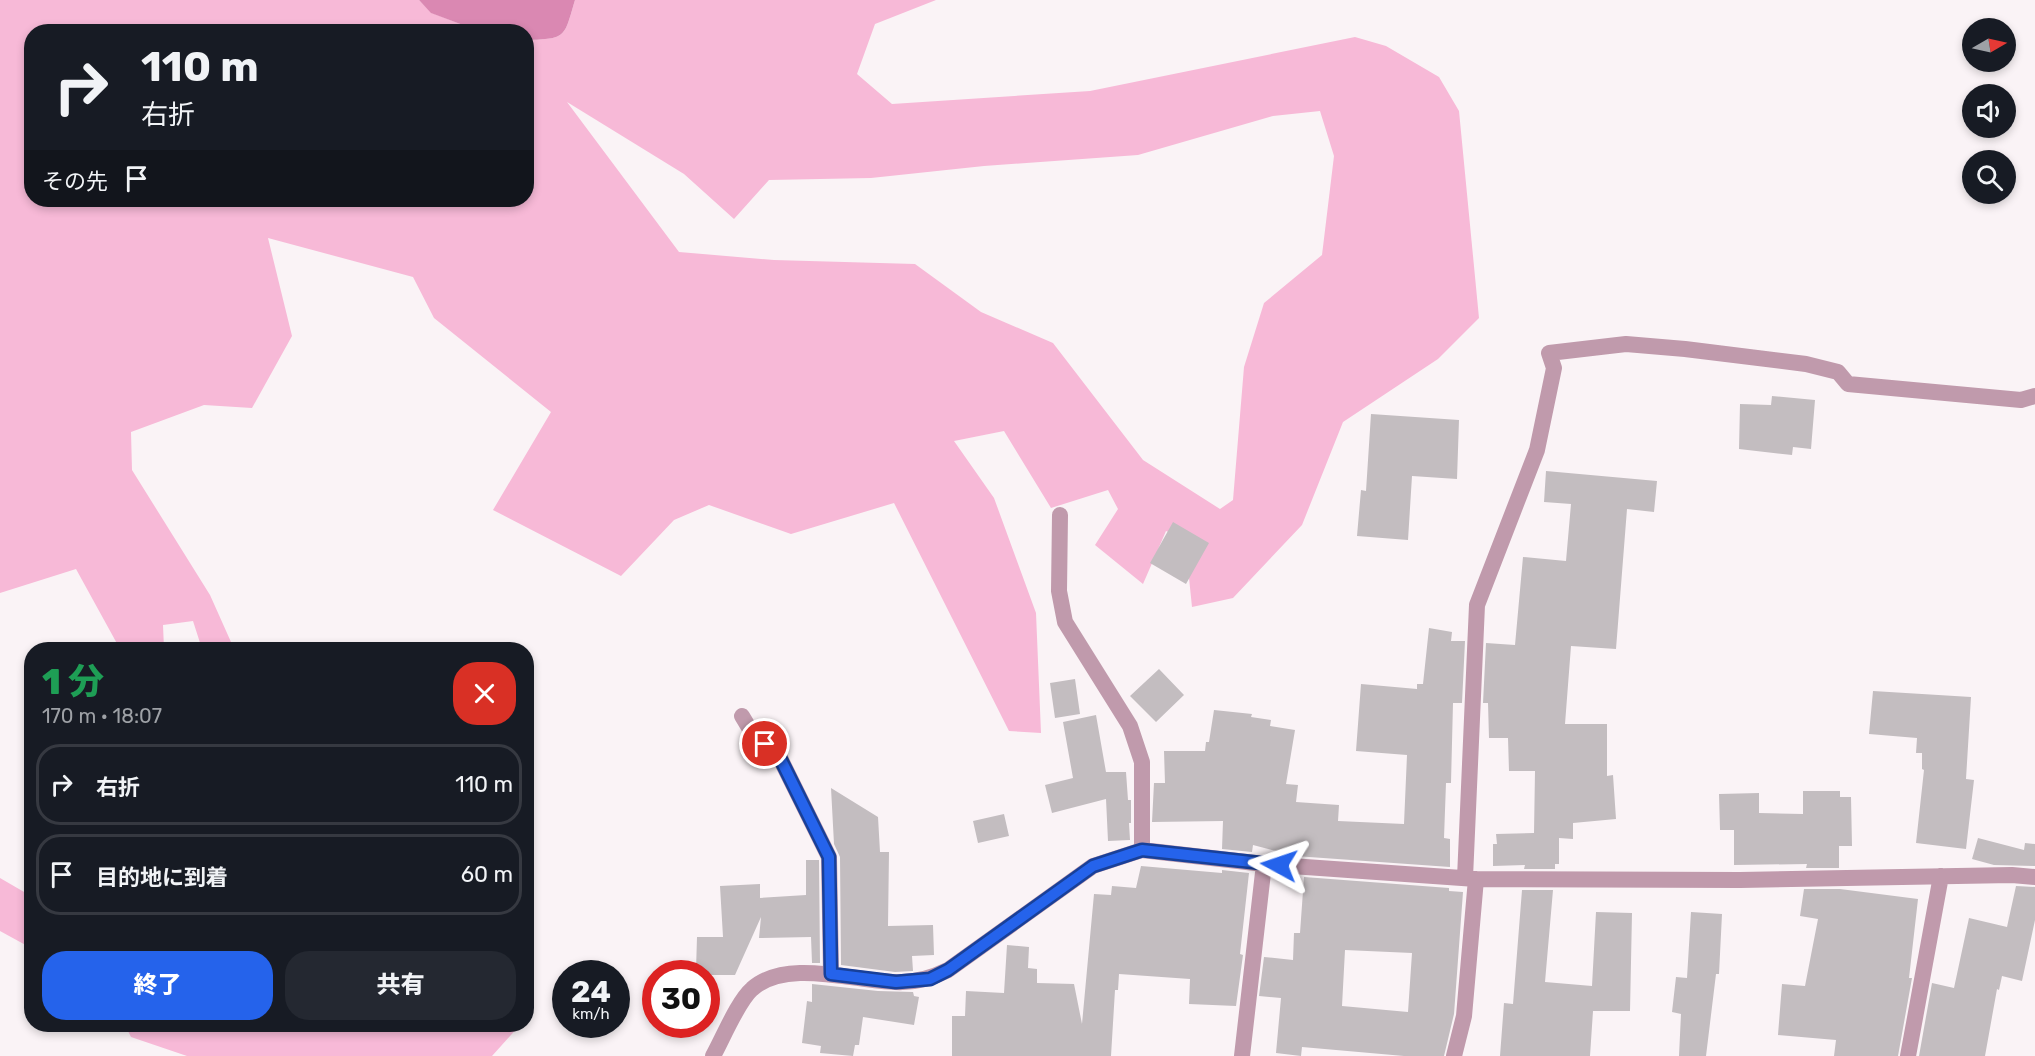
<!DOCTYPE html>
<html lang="ja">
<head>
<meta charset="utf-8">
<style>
	:root { --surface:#171b24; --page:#242831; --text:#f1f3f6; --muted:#9ea1a6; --line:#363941; --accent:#2563eb }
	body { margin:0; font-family:Rubik,"Noto Sans JP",sans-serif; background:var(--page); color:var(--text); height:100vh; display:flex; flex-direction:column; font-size:22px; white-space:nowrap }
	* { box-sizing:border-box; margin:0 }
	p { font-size:20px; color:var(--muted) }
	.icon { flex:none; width:33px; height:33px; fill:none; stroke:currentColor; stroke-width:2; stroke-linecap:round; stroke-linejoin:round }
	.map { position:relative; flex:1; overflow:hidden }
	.panel { position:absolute; left:24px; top:642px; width:510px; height:390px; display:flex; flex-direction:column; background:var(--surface); border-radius:24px; box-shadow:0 3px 9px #0003 }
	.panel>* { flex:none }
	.guide { position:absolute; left:24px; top:24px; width:510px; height:183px; border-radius:24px; box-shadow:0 3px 9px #0003; background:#171b24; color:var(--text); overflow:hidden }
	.needle { width:39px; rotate:81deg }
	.controls { position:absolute; left:1962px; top:18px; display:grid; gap:12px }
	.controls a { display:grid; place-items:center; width:54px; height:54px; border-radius:50%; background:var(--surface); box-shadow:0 3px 9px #0003; font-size:30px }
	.speed { position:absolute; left:552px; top:960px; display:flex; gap:12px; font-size:30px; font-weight:700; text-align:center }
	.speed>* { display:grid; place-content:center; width:78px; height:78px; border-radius:50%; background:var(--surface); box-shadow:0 3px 9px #0003; line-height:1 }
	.speed small { font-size:15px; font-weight:400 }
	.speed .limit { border:9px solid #d22; background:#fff; color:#111 }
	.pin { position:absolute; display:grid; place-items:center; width:51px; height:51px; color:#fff; margin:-26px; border:3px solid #fff; border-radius:50%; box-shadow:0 2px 6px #0007 }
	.me { position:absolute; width:66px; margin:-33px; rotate:275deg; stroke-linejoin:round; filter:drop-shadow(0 0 4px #0008) }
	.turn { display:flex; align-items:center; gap:21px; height:126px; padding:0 18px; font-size:27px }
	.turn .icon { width:78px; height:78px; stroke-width:2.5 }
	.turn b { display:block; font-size:42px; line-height:51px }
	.then { display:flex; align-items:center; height:57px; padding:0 18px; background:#0003; gap:12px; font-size:22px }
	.round { display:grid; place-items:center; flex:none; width:63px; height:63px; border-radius:24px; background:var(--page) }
	.headline { display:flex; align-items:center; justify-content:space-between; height:102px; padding:0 18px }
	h1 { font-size:36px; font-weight:800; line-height:45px; color:#1e9e55 }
	.primary-button { display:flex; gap:12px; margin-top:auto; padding:12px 18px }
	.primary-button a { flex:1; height:69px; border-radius:24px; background:var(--accent); color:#fff; font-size:24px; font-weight:800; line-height:69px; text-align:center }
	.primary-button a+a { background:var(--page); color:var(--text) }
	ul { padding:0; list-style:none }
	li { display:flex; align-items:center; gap:18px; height:81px; margin:0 12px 9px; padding:0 6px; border:3px solid var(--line); border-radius:24px }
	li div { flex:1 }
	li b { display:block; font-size:22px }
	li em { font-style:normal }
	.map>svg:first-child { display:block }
</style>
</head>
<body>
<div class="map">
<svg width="2035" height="1056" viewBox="0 0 2035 1056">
	<rect width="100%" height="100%" fill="#faf3f6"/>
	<path fill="#f7b9d7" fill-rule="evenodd" d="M 0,0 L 419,0 L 432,13 L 479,31 L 32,32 L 32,200 L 526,200 L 527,40 C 567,39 564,37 575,0 L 936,0 L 875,24 L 857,74 L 892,104 L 1090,91 L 1355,37 L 1386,46 L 1439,77 L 1459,111 L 1479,318 L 1438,359 L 1343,422 L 1302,525 L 1233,598 L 1192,607 L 1185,539 L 1166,531 L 1143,584 L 1095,545 L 1118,509 L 1108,490 L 1051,508 L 1004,431 L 954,441 L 994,498 L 1036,613 L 1041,733 L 1009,731 L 894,503 L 791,534 L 709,505 L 674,520 L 621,576 L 493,510 L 551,412 L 434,318 L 413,277 L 268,238 L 292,336 L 252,408 L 204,405 L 131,432 L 132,470 L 210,595 L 231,642 L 223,649 L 202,649 L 193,621 L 163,625 L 164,649 L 120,649 L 76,569 L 0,593 ZM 567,102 L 684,174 L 734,219 L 769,180 L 871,178 L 984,166 L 1138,155 L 1273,116 L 1320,111 L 1334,156 L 1322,255 L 1264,303 L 1244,367 L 1233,500 L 1220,509 L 1143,460 L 1053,343 L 981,312 L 915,264 L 774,260 L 679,252 Z
		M 0,878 L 31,896 L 31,948 L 0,931 Z
		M 125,1025 L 520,1025 L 492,1056 L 187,1056 L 131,1037 Z"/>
	<path fill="#da88b2" d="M 419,0 L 575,0 C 564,37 567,39 527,40 L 526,32 L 479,31 L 431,13 Z"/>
	<path fill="#c3bdc0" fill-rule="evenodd" d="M 1772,396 L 1815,400 L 1811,449 L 1793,447 L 1792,455 L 1739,449 L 1740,404 L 1771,405 Z
		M 1371,414 L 1459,420 L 1457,479 L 1412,476 L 1408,540 L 1357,536 L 1361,490 L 1366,491 Z
		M 1546,471 L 1657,481 L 1654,512 L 1627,509 L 1616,649 L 1571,646 L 1565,724 L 1607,724 L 1607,776 L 1613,775 L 1616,819 L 1573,823 L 1573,839 L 1559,838 L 1559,864 L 1555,864 L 1555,869 L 1524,869 L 1525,865 L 1493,866 L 1493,844 L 1497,844 L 1496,834 L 1534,833 L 1535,771 L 1509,771 L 1508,738 L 1489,738 L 1488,703 L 1483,703 L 1486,643 L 1515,645 L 1523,557 L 1566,561 L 1571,504 L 1544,502 Z
		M 1173,522 L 1209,543 L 1186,584 L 1150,563 Z
		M 1429,628 L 1452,632 L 1451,641 L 1465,641 L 1462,703 L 1453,703 L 1451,783 L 1446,783 L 1444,838 L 1450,839 L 1450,867 L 1295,856 L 1253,845 L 1252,852 L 1222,849 L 1223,821 L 1152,822 L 1154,783 L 1165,783 L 1164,751 L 1205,751 L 1206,742 L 1209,742 L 1214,710 L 1252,714 L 1251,717 L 1271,720 L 1270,726 L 1295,730 L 1286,784 L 1298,785 L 1296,802 L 1339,805 L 1338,821 L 1404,824 L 1407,755 L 1356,751 L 1361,684 L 1417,689 L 1417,684 L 1423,684 Z
		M 1159,669 L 1184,695 L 1156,722 L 1130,696 Z
		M 1075,679 L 1080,714 L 1055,718 L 1050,683 Z
		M 1873,691 L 1971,697 L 1966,779 L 1974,780 L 1966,849 L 1916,843 L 1924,770 L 1922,769 L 1922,753 L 1916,753 L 1917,738 L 1869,734 Z
		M 1096,715 L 1106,772 L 1126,772 L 1128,800 L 1131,800 L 1131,823 L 1129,823 L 1130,840 L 1108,841 L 1106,799 L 1052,813 L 1045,785 L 1073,778 L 1063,722 Z
		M 831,788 L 878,817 L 880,852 L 889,852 L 888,926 L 933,925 L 934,955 L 912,956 L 913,971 L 895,972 L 841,965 L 840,857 L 834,844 Z
		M 1803,791 L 1840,791 L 1840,797 L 1851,797 L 1852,846 L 1839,846 L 1839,868 L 1806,868 L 1807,864 L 1734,865 L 1734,830 L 1720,830 L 1719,794 L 1759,793 L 1759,813 L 1803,814 Z
		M 1004,814 L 1009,836 L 978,843 L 973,821 Z
		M 1978,838 L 2024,850 L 2025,843 L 2035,844 L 2035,866 L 1994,865 L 1972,859 Z
		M 806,860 L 819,860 L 820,963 L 812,963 L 811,937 L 759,938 L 761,917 L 735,975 L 706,975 L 706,970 L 696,970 L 697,937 L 723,937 L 720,886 L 760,884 L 760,898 L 806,895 Z
		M 1141,866 L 1222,873 L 1222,870 L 1249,873 L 1240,954 L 1243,955 L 1236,1006 L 1189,1004 L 1190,979 L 1119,974 L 1118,990 L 1115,990 L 1111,1056 L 952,1056 L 952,1016 L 965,1016 L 966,991 L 1004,993 L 1007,945 L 1029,947 L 1028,968 L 1037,969 L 1037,983 L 1074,984 L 1082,1024 L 1094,894 L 1111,895 L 1112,886 L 1136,888 Z
		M 1304,877 L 1449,888 L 1449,891 L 1463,892 L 1454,1014 L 1444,1056 L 1404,1056 L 1302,1047 L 1301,1056 L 1276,1053 L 1281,998 L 1259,996 L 1264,957 L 1293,960 L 1294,933 L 1300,933 ZM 1345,950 L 1412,953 L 1408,1012 L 1342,1006 Z
		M 2016,886 L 2035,887 L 2035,920 L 2022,981 L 2002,976 L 1999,990 L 1997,989 L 1985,1056 L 1919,1056 L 1932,983 L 1954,988 L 1969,918 L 2007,927 Z
		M 1804,889 L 1840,889 L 1918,899 L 1909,978 L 1912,978 L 1898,1056 L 1834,1056 L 1836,1040 L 1778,1035 L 1782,984 L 1805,986 L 1818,919 L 1800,916 Z
		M 1522,890 L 1553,890 L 1545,982 L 1592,986 L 1596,912 L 1632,913 L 1630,1011 L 1593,1011 L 1590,1056 L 1500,1056 L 1504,1003 L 1513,1004 Z
		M 1691,912 L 1722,914 L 1719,974 L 1716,974 L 1706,1056 L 1679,1056 L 1681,1014 L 1672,1012 L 1676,977 L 1687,978 Z
		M 812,984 L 878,991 L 913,992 L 914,996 L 919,997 L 914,1025 L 863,1017 L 859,1045 L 855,1045 L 853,1056 L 820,1053 L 821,1046 L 802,1043 L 807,1001 L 812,1002 Z"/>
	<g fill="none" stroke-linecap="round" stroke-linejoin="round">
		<path stroke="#c09aac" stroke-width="16" d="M 1060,515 L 1059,591 L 1065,622 L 1130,726 L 1142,762 L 1142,850
			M 742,716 L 754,736 L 777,752 L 829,857 L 831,974
			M 1465,878 L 1477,605 L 1537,450 L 1554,368 L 1549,353 L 1626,344 L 1685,349 L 1806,364 L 1838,372 L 1848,384 L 2021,400 L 2035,396
			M 713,1056 C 723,1038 738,1001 752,989 C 786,958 854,981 895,982 C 914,983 932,978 948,970 L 1093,866 L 1142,850 L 1264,864 L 1476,879 L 1740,880 L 2012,875 L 2035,877
			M 1242,1056 L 1264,864
			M 1454,1056 L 1464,1016 L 1476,879
			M 1908,1056 L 1941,876"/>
	</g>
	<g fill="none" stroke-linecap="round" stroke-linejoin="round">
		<g stroke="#184099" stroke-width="15">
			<path id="route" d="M 765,744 L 777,752 L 829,857 L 831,974 L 896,982 L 930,979 L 948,970 L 1093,866 L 1142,850 L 1279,865"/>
		</g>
		<use href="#route" stroke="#2563eb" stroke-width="10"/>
	</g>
</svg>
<div class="controls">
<a><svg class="needle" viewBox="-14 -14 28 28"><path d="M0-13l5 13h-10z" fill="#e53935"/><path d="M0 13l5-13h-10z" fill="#9ea1a6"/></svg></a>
<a><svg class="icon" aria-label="sound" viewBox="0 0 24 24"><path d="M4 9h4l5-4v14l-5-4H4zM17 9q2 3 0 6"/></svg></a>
<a><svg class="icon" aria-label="search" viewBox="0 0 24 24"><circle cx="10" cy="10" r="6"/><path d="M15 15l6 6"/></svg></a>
</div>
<div class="speed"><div>24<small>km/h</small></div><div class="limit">30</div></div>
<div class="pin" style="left:765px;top:744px;background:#d93025"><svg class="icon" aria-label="arrive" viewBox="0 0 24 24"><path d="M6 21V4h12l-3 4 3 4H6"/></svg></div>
<svg class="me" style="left:1279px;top:865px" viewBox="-20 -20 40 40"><path d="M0-17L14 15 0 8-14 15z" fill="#2563eb" stroke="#fff" stroke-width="4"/></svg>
<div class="guide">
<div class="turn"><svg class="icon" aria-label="right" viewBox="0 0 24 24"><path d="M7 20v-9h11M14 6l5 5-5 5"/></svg><div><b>110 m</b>右折</div></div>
<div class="then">その先<svg class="icon" aria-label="arrive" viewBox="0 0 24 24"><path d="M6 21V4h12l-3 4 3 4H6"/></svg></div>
</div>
<section class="panel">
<div class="headline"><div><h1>1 分</h1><p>170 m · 18:07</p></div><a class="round" style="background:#d93025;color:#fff"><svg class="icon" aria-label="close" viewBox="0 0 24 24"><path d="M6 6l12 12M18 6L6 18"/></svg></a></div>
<ul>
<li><svg class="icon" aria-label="right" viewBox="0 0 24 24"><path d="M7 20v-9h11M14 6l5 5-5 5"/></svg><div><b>右折</b></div><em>110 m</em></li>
<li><svg class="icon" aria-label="arrive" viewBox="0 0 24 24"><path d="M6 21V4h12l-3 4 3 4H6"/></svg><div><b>目的地に到着</b></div><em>60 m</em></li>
</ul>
<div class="primary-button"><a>終了</a><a>共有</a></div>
</section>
</div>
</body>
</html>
